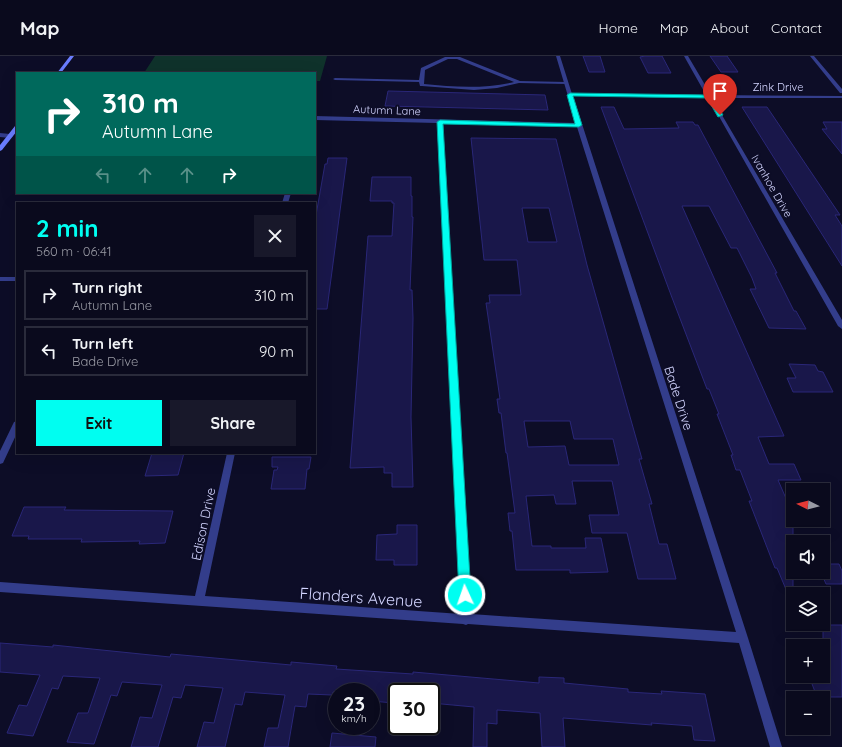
<!DOCTYPE html>
<html lang="en">
<head>
<meta charset="utf-8">
<style>
	:root { --surface:#0a0a1d; --page:#18182a; --text:#f1f3f6; --muted:#999aa4; --line:#2a2b3b; --accent:#00fef1 }
	body { margin:0; font-family:Quicksand,sans-serif; background:var(--page); color:var(--text); height:100vh; display:flex; flex-direction:column; font-size:15px; white-space:nowrap }
	* { box-sizing:border-box; margin:0 }
	p { font-size:13px; color:var(--muted) }
	.icon { flex:none; width:22px; height:22px; fill:none; stroke:currentColor; stroke-width:2; stroke-linecap:round; stroke-linejoin:round }
	.map { position:relative; flex:1; overflow:hidden }
	.side { position:absolute; left:16px; top:146px; width:300px; height:252px; display:flex; flex-direction:column; background:var(--surface); border-radius:0px; box-shadow:0 4px 16px #0002,0 0 0 1px var(--line) }
	.side>* { flex:none }
	.top-card { position:absolute; left:16px; top:16px; width:300px; height:122px; border-radius:0px; box-shadow:0 4px 16px #0002,0 0 0 1px var(--line); background:#00695c; color:#fff; overflow:hidden }
	.needle { width:26px; rotate:276deg }
	.controls { position:absolute; left:786px; top:427px; display:grid; gap:8px }
	.controls a { display:grid; place-items:center; width:44px; height:44px; border-radius:0px; background:var(--surface); box-shadow:0 4px 16px #0002,0 0 0 1px var(--line); font-size:20px }
	.speed { position:absolute; left:328px; top:627px; display:flex; gap:8px; font-size:20px; font-weight:700; text-align:center }
	.speed>* { display:grid; place-content:center; width:52px; height:52px; border-radius:50%; background:var(--surface); box-shadow:0 4px 16px #0002,0 0 0 1px var(--line); line-height:1 }
	.speed small { font-size:10px; font-weight:400 }
	.speed .limit { border:2px solid #111; border-radius:6px; background:#fff; color:#111 }
	.pin { position:absolute; display:grid; place-items:center; width:34px; height:34px; color:#fff; margin:-41px -17px; border-radius:50% 50% 50% 0; rotate:-45deg; box-shadow:0 0 4px #0007 }
	.pin .icon { rotate:45deg }
	.me { position:absolute; width:44px; margin:-22px; rotate:357deg; stroke-linejoin:round; filter:drop-shadow(0 0 3px #0008) }
	.turn { display:flex; align-items:center; gap:14px; height:84px; padding:0 20px; font-size:18px }
	.turn .icon { width:52px; height:52px; stroke-width:2.5 }
	.turn b { display:block; font-size:28px; line-height:34px }
	.lanes { display:flex; align-items:center; height:38px; padding:0 20px; background:#0003; justify-content:center; gap:20px; direction:ltr }
	.lanes .off { opacity:.35 }
	.round { display:grid; place-items:center; flex:none; width:42px; height:42px; border-radius:0px; background:var(--page) }
	.head { display:flex; align-items:center; justify-content:space-between; height:68px; padding:0 20px }
	h1 { font-size:24px; font-weight:800; line-height:30px; color:var(--accent) }
	.button { display:flex; gap:8px; margin-top:auto; padding:8px 20px }
	.button a { flex:1; height:46px; border-radius:0px; background:var(--accent); color:#111; font-size:16px; font-weight:800; line-height:46px; text-align:center }
	.button a+a { background:var(--page); color:var(--text) }
	ul { padding:0; list-style:none }
	li { display:flex; align-items:center; gap:12px; height:50px; margin:0 8px 6px; padding:0 12px; border:2px solid var(--line); border-radius:0px }
	li div { flex:1 }
	li b { display:block; font-size:15px }
	li em { font-style:normal }
	header { display:flex; align-items:center; gap:24px; box-sizing:border-box; height:56px; padding:0 20px; background:var(--surface); border-bottom:1px solid var(--line) }
	header strong { font-size:19px }
	nav { display:flex; gap:22px; margin-inline-start:auto; font-size:14px }
	.map>svg:first-child { display:block }
</style>
</head>
<body>
<header>
<strong>Map</strong>
<nav><a>Home</a><a>Map</a><a>About</a><a>Contact</a></nav>
</header>
<div class="map">
<svg width="842" height="691" viewBox="0 0 842 691">
	<rect width="100%" height="100%" fill="#0d0d27"/>
	<path fill="#0f322b" d="M 155,0 L 327,0 L 320,25 L 315,25 L 315,17 L 144,17 Z"/>
	<path fill="#19174a" stroke="#2a2778" fill-rule="evenodd" d="M 583,0 L 600,0 L 605,16 L 589,16 Z
		M 645,0 L 662,0 L 671,17 L 648,17 L 640,1 Z
		M 710,0 L 727,0 L 738,16 L 721,16 Z
		M 388,35 L 545,39 L 548,54 L 385,50 Z
		M 601,51 L 614,51 L 624,73 L 679,72 L 676,66 L 693,66 L 695,69 L 698,69 L 777,217 L 775,217 L 794,255 L 796,255 L 806,273 L 769,272 L 750,233 L 756,233 L 752,222 L 737,192 L 731,192 L 709,150 L 682,150 L 784,380 L 758,381 L 769,408 L 794,408 L 801,424 L 778,424 L 791,454 L 793,454 L 793,550 L 777,512 L 775,512 L 749,445 L 752,445 L 740,414 L 736,414 L 731,399 L 733,399 L 717,358 L 719,358 L 709,333 L 707,333 L 671,239 Z
		M 742,51 L 767,51 L 840,159 L 835,159 L 842,170 L 842,210 Z
		M 823,66 L 842,66 L 842,98 L 822,73 L 827,73 Z
		M 471,82 L 556,83 L 587,209 L 642,403 L 639,403 L 652,448 L 649,448 L 659,488 L 667,488 L 676,523 L 638,523 L 627,477 L 592,477 L 589,459 L 619,459 L 612,425 L 572,425 L 576,448 L 556,448 L 554,439 L 526,440 L 532,490 L 551,490 L 551,492 L 586,492 L 585,482 L 601,482 L 608,516 L 570,517 L 570,514 L 516,514 L 512,475 L 510,475 L 508,457 L 515,457 L 507,397 L 506,397 L 501,357 L 499,357 L 497,343 L 500,343 L 486,247 L 490,247 L 489,239 L 521,239 L 517,204 L 484,204 ZM 522,152 L 549,152 L 557,186 L 528,186 ZM 524,365 L 570,365 L 574,383 L 613,383 L 619,409 L 569,409 L 565,390 L 528,391 Z
		M 328,102 L 347,102 L 327,253 L 315,253 L 315,165 L 325,108 L 327,108 Z
		M 372,121 L 411,121 L 411,140 L 412,140 L 412,161 L 413,161 L 410,234 L 412,234 L 413,262 L 411,361 L 413,431 L 392,431 L 392,417 L 384,417 L 384,411 L 350,412 L 368,180 L 392,180 L 394,147 L 392,147 L 392,145 L 370,145 Z
		M 789,308 L 815,309 L 818,315 L 823,316 L 833,336 L 793,336 L 787,322 L 796,322 Z
		M 152,397 L 184,397 L 178,419 L 145,420 Z
		M 272,401 L 311,401 L 309,413 L 307,413 L 305,433 L 271,433 L 274,414 L 277,414 L 278,411 L 272,411 Z
		M 24,451 L 66,451 L 64,454 L 173,455 L 165,487 L 139,488 L 140,485 L 81,486 L 82,483 L 28,483 L 29,480 L 12,480 Z
		M 397,469 L 417,469 L 417,509 L 394,509 L 394,504 L 376,504 L 377,479 L 397,478 Z
		M 823,508 L 839,508 L 842,515 L 842,528 L 826,528 L 823,521 Z
		M 823,569 L 842,569 L 842,641 L 817,641 L 809,620 L 823,620 Z
		M 0,587 L 53,591 L 53,589 L 170,601 L 171,598 L 291,609 L 291,606 L 337,610 L 336,613 L 413,618 L 413,616 L 539,627 L 539,621 L 564,622 L 564,627 L 628,633 L 628,636 L 662,638 L 661,635 L 705,638 L 715,685 L 694,684 L 692,670 L 651,667 L 652,669 L 563,662 L 565,691 L 542,691 L 540,657 L 497,654 L 497,668 L 487,667 L 487,691 L 473,691 L 474,651 L 431,647 L 431,636 L 395,636 L 394,647 L 371,645 L 371,636 L 333,636 L 332,639 L 308,638 L 306,651 L 295,650 L 288,691 L 264,691 L 268,672 L 278,672 L 285,639 L 245,636 L 242,649 L 235,648 L 225,691 L 197,691 L 204,666 L 214,667 L 223,632 L 185,629 L 181,642 L 173,641 L 158,691 L 131,691 L 140,661 L 152,662 L 162,629 L 122,626 L 117,640 L 111,639 L 94,688 L 67,686 L 78,657 L 88,657 L 100,622 L 63,620 L 58,633 L 52,632 L 33,680 L 7,677 L 19,649 L 27,650 L 40,619 L 0,616 Z
		M 332,677 L 376,681 L 375,691 L 330,691 Z"/>
	<g fill="none" stroke-linecap="round" stroke-linejoin="round">
		<path fill="#333d8b" fill-rule="evenodd" d="M 445,1 L 460,1 L 520,25 L 566,26 L 568,27 L 566,28 L 519,27 L 497,32 L 474,34 L 422,30 L 420,30 L 419,26 L 335,24 L 333,23 L 335,22 L 419,24 L 421,12 ZM 448,3 L 457,3 L 514,26 C 485,33 453,31 424,28 L 425,14 Z"/>
		<path fill="#333d8b" fill-rule="evenodd" d="M 556,0 L 560,0 L 572,38 L 706,39 L 684,0 L 688,0 L 711,39 L 842,40 L 842,42 L 712,42 L 842,264 L 842,273 L 838,270 L 708,41 L 573,40 L 748,582 L 782,691 L 770,691 L 739,587 L 468,568 L 466,569 L 463,568 L 0,536 L 0,526 L 195,540 L 227,397 L 235,397 L 205,540 L 461,558 L 437,67 L 315,64 L 315,60 L 576,67 ZM 443,67 L 577,71 L 736,576 L 471,558 Z
			M 810,0 L 814,0 L 842,33 L 842,37 L 840,37 Z
			M 0,77 L 10,78 L 13,80 L 10,82 L 0,81 Z
			M 285,137 L 291,137 L 288,147 L 282,147 Z
			M 0,221 L 17,221 L 17,225 L 0,225 Z
			M 17,365 L 17,377 L 3,407 L 0,408 L 0,395 L 14,366 Z"/>
		<path fill="#6a7dff" fill-rule="evenodd" d="M 70,0 L 74,0 L 61,17 L 57,17 Z
			M 17,69 L 17,75 L 2,94 L 0,95 L 0,89 L 15,70 Z"/>
	</g>
	<path fill="#00fef1" stroke="#00a59d" d="M 570,37 L 709,39 L 712,40 L 723,59 L 718,61 L 707,42 L 573,40 L 582,69 L 579,71 L 443,68 L 471,539 L 469,542 L 465,544 L 461,542 L 459,539 L 437,66 L 440,64 L 575,68 L 567,39 Z"/>
	<g text-anchor="middle" stroke-width="4" stroke-linejoin="round" paint-order="stroke">
		<g font-size="11" fill="#d3d5ff" stroke="#0d0d27">
			<text x="778" y="35">Zink Drive</text>
			<text transform="translate(387 54) rotate(2)" y="4">Autumn Lane</text>
			<text transform="translate(772 130) rotate(60)" y="4">Ivanhoe Drive</text>
		</g>
		<g font-size="13" fill="#d3d5ff" stroke="#0d0d27">
			<text transform="translate(679 342) rotate(72)" y="5">Bade Drive</text>
			<text transform="translate(203 468) rotate(-78)" y="5">Edison Drive</text>
		</g>
		<g font-size="16" fill="#d3d5ff" stroke="#0d0d27">
			<text transform="translate(361 541) rotate(4)" y="6">Flanders Avenue</text>
		</g>
	</g>
</svg>
<div class="controls">
<a><svg class="needle" viewBox="-14 -14 28 28"><path d="M0-13l5 13h-10z" fill="#e53935"/><path d="M0 13l5-13h-10z" fill="#999aa4"/></svg></a>
<a><svg class="icon" aria-label="sound" viewBox="0 0 24 24"><path d="M4 9h4l5-4v14l-5-4H4zM17 9q2 3 0 6"/></svg></a>
<a><svg class="icon" aria-label="layers" viewBox="0 0 24 24"><path d="M12 4l9 5-9 5-9-5zM3 14l9 5 9-5"/></svg></a>
<a>+</a>
<a>−</a>
</div>
<div class="speed"><div>23<small>km/h</small></div><div class="limit">30</div></div>
<div class="pin" style="left:720px;top:59px;background:#d93025"><svg class="icon" aria-label="arrive" viewBox="0 0 24 24"><path d="M6 21V4h12l-3 4 3 4H6"/></svg></div>
<svg class="me" style="left:465px;top:539px" viewBox="-20 -20 40 40"><circle r="17" fill="#00fef1" stroke="#fff" stroke-width="3"/><path d="M0-11L8 9 0 5-8 9z" fill="#fff"/></svg>
<div class="top-card">
<div class="turn"><svg class="icon" aria-label="right" viewBox="0 0 24 24"><path d="M7 20v-9h11M14 6l5 5-5 5"/></svg><div><b>310 m</b>Autumn Lane</div></div>
<div class="lanes"><svg class="icon off" aria-label="left" viewBox="0 0 24 24"><path d="M17 20v-9H6M10 6l-5 5 5 5"/></svg><svg class="icon off" aria-label="ahead" viewBox="0 0 24 24"><path d="M12 20V5M6 11l6-6 6 6"/></svg><svg class="icon off" aria-label="ahead" viewBox="0 0 24 24"><path d="M12 20V5M6 11l6-6 6 6"/></svg><svg class="icon" aria-label="right" viewBox="0 0 24 24"><path d="M7 20v-9h11M14 6l5 5-5 5"/></svg></div>
</div>
<section class="side">
<div class="head"><div><h1>2 min</h1><p>560 m · 06:41</p></div><a class="round"><svg class="icon" aria-label="close" viewBox="0 0 24 24"><path d="M6 6l12 12M18 6L6 18"/></svg></a></div>
<ul>
<li><svg class="icon" aria-label="right" viewBox="0 0 24 24"><path d="M7 20v-9h11M14 6l5 5-5 5"/></svg><div><b>Turn right</b><p>Autumn Lane</p></div><em>310 m</em></li>
<li><svg class="icon" aria-label="left" viewBox="0 0 24 24"><path d="M17 20v-9H6M10 6l-5 5 5 5"/></svg><div><b>Turn left</b><p>Bade Drive</p></div><em>90 m</em></li>
</ul>
<div class="button"><a>Exit</a><a>Share</a></div>
</section>
</div>
</body>
</html>
